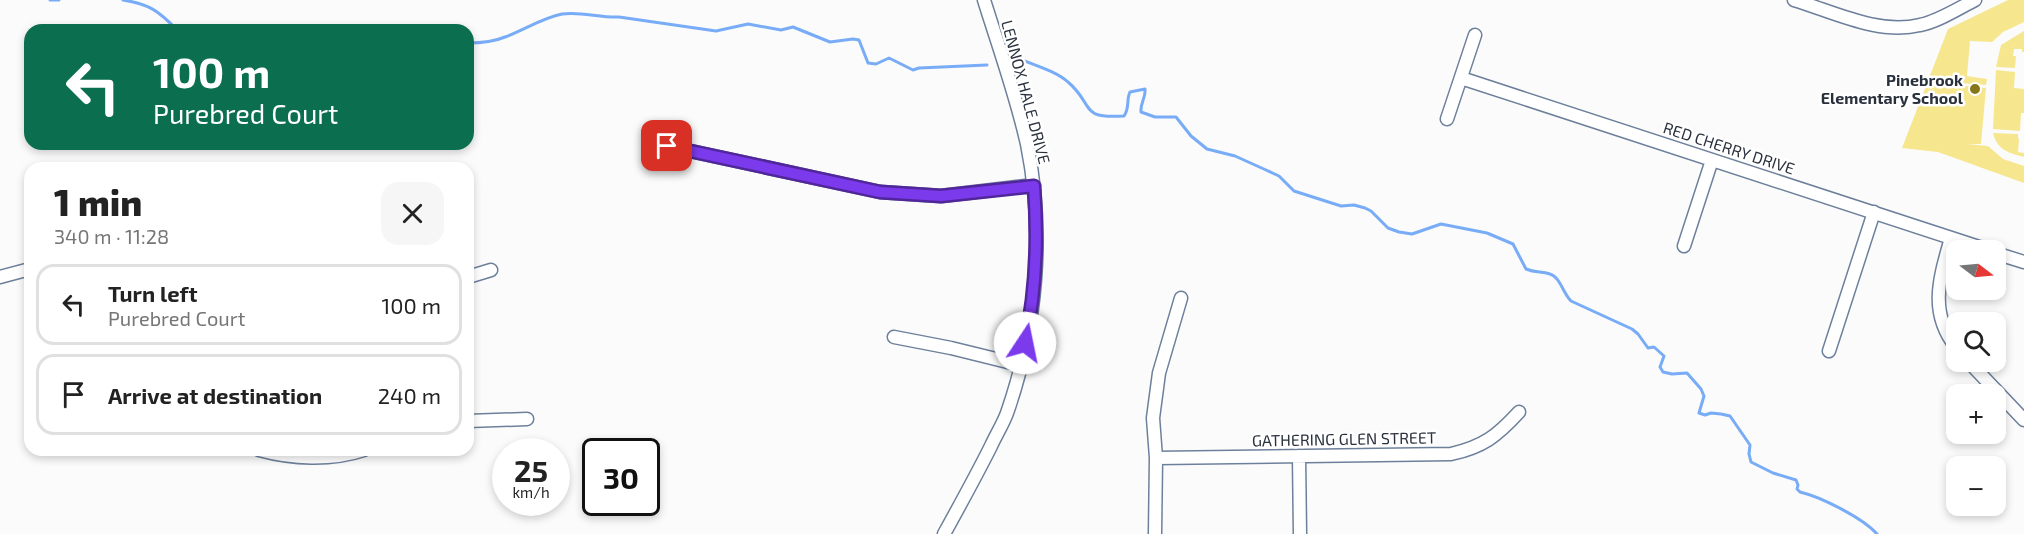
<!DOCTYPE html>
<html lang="en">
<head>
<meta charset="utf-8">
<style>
	:root { --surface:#fff; --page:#f6f6f6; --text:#222; --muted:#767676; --line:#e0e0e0 }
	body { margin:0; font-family:"Exo 2",sans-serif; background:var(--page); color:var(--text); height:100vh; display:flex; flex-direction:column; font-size:22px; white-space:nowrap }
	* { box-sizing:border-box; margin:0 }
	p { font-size:20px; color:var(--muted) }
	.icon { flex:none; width:33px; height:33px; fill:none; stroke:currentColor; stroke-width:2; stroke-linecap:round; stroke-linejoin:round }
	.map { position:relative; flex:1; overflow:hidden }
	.panel { position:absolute; left:24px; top:162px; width:450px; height:294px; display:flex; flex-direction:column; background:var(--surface); border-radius:18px; box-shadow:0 3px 9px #0003 }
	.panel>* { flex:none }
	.top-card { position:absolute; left:24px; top:24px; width:450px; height:126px; border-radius:18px; box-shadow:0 3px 9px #0003; background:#0b6e4f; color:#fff; overflow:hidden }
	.needle { width:39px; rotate:106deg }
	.tools { position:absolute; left:1946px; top:240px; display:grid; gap:12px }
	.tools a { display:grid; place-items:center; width:60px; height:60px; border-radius:12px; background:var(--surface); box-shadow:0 3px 9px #0003; font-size:30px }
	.speed { position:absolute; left:492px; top:438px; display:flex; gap:12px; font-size:30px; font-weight:700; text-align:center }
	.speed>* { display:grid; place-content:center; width:78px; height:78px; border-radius:50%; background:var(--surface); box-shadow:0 3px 9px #0003; line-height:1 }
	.speed small { font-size:15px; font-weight:400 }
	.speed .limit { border:3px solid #111; border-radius:9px; background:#fff; color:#111 }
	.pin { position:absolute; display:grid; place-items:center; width:51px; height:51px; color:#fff; margin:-26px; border-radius:12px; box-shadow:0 3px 9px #0006 }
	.me { position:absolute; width:66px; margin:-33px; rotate:11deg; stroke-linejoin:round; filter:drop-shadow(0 0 4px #0008) }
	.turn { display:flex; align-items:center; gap:21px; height:126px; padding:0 30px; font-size:27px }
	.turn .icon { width:78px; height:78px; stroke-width:2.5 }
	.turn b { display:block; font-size:42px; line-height:51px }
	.round { display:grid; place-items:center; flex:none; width:63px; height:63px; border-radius:18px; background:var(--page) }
	.headline { display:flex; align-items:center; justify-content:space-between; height:102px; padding:0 30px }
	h1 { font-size:36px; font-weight:800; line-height:45px }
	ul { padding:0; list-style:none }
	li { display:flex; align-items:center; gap:18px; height:81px; margin:0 12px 9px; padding:0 18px; border:3px solid var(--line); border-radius:18px }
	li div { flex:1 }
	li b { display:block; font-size:22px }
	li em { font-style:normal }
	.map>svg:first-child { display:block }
</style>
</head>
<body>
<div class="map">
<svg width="2024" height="534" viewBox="0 0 2024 534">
	<rect width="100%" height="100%" fill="#fbfbfb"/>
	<path fill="#f6e68e" d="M 2008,0 L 2024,0 L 2024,22 L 2003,32 L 1992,42 L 1970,41 L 1967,76 L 1987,79 L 1986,85 L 1959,83 L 1959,85 L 1986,88 L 1981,144 L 1967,144 L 1988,146 L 2003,159 L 2024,166 L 2024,183 L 1938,152 L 1902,148 L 1948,29 Z
		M 2024,31 L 2024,52 L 2022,52 L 2022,49 L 2014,49 L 2013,56 L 2016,56 L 2015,68 L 1996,67 L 2001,45 Z
		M 1996,70 L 2015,72 L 2014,88 L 2024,89 L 2024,113 L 2021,113 L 2020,131 L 1993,129 Z
		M 1993,133 L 2018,134 L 2018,138 L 2019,139 L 2018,152 L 2024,153 L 2024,157 C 2009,153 1997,150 1993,133 Z"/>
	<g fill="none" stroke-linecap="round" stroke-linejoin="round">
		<path stroke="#78acf7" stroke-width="3" d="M 50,0 L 59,0
			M 123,0 C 149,4 159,11 177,30
			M 366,30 L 381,28 L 395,30
			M 468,43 C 481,43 493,42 505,37 C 524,30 542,18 562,14 C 580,11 600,18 619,17 L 716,31 L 748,24 L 781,30 L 793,27 L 830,42 L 853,39 L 859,40 L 868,63 L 876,64 L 889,58 L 913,70 L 919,68 L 987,65
			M 1020,59 C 1036,66 1056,71 1068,82 C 1095,105 1078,119 1124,116 C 1130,108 1126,100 1130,92 L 1145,89 C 1146,98 1140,103 1141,112 L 1155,117 L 1176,117 L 1191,136 L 1207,149 L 1235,156 L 1266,170 L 1279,176 L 1294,191 L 1341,206 L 1354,205 L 1365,208 L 1371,211 L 1388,228 L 1399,232 L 1412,234 L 1441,224 L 1487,233 L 1513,244 L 1526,269 C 1536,273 1541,271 1550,274 C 1560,277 1563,293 1571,301 L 1632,329 L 1638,334 L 1648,348 L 1654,347 L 1664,356 L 1660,367 L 1663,372 L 1672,374 L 1687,373 L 1701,389 L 1704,396 L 1699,413 L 1705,415 L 1711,413 L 1721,414 L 1730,416 L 1750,445 L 1749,454 L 1751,462 L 1773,473 L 1796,480 L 1798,485 L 1797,489 L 1800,492 C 1821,497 1863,518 1877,534"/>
		<g stroke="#6d809b" stroke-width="15">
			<path id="minor" d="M 1794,0 C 1834,12 1878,35 1920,25 C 1937,22 1959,8 1975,0
				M 1461,78 L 1988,250
				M 1447,119 L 1475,35
				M 651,148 L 667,146 L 880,192 L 941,196 L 1034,185
				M 1951,238 C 1940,277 1928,312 1956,347
				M 1684,246 L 1712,160
				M 1995,253 L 2024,262
				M 0,277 L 30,269
				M 468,277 L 491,270
				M 894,337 L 951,348 L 1020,365
				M 1829,351 L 1874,212
				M 1969,362 L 2024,420
				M 468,421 L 527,419
				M 259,450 C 292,459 331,461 364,450
				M 1299,456 L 1300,534
				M 1156,458 L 1451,454 C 1483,447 1497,436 1519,412
				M 944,534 C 960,505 976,476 991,446 C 996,435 1003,424 1007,413 C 1037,327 1045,233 1027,144 C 1016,95 999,48 984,0
				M 1155,534 L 1156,458 L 1153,418 L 1159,373 L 1181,298"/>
		</g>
		<use href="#minor" stroke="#fff" stroke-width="12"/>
	</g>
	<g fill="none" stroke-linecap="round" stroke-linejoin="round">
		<g stroke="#51269a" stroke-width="15">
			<path id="route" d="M 667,146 L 880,192 L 941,196 L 1034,186 C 1038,239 1036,291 1025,343"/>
		</g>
		<use href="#route" stroke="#7c3aed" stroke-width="10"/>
	</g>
	<circle fill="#86771b" stroke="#fff" stroke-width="2" cx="1975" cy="89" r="6"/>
	<g text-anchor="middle" stroke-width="5" stroke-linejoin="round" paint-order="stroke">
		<g font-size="16" font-weight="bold" fill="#29313d" stroke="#fff" text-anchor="end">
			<text x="1963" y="86">Pinebrook<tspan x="1963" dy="18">Elementary School</tspan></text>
		</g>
		<g font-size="16" fill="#29313d" stroke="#fff">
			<text transform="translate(1026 92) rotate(75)" y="6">LENNOX HALE DRIVE</text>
			<text transform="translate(1729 148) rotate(18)" y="6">RED CHERRY DRIVE</text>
			<text transform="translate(1344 439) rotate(-1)" y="6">GATHERING GLEN STREET</text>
		</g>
	</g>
</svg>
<div class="tools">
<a><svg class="needle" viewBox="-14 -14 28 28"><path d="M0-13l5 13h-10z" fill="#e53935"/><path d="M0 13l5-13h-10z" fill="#767676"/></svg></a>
<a><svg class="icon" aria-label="search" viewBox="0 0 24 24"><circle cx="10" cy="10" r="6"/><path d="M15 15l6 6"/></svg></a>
<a>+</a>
<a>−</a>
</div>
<div class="speed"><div>25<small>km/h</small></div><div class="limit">30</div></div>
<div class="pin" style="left:667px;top:146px;background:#d93025"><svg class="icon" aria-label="arrive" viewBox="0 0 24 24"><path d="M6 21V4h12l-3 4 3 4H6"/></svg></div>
<svg class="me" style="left:1025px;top:343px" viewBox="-20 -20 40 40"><circle r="19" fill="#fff"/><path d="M0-13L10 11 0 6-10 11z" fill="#7c3aed"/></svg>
<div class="top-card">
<div class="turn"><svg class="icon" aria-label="left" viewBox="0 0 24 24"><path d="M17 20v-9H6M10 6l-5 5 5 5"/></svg><div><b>100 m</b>Purebred Court</div></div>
</div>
<section class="panel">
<div class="headline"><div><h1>1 min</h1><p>340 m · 11:28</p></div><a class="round"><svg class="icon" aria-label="close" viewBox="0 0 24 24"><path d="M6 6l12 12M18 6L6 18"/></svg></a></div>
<ul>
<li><svg class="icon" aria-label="left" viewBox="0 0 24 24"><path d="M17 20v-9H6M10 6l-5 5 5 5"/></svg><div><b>Turn left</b><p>Purebred Court</p></div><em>100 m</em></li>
<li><svg class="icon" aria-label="arrive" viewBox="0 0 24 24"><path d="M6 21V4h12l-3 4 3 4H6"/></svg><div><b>Arrive at destination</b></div><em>240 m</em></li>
</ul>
</section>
</div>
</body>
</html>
